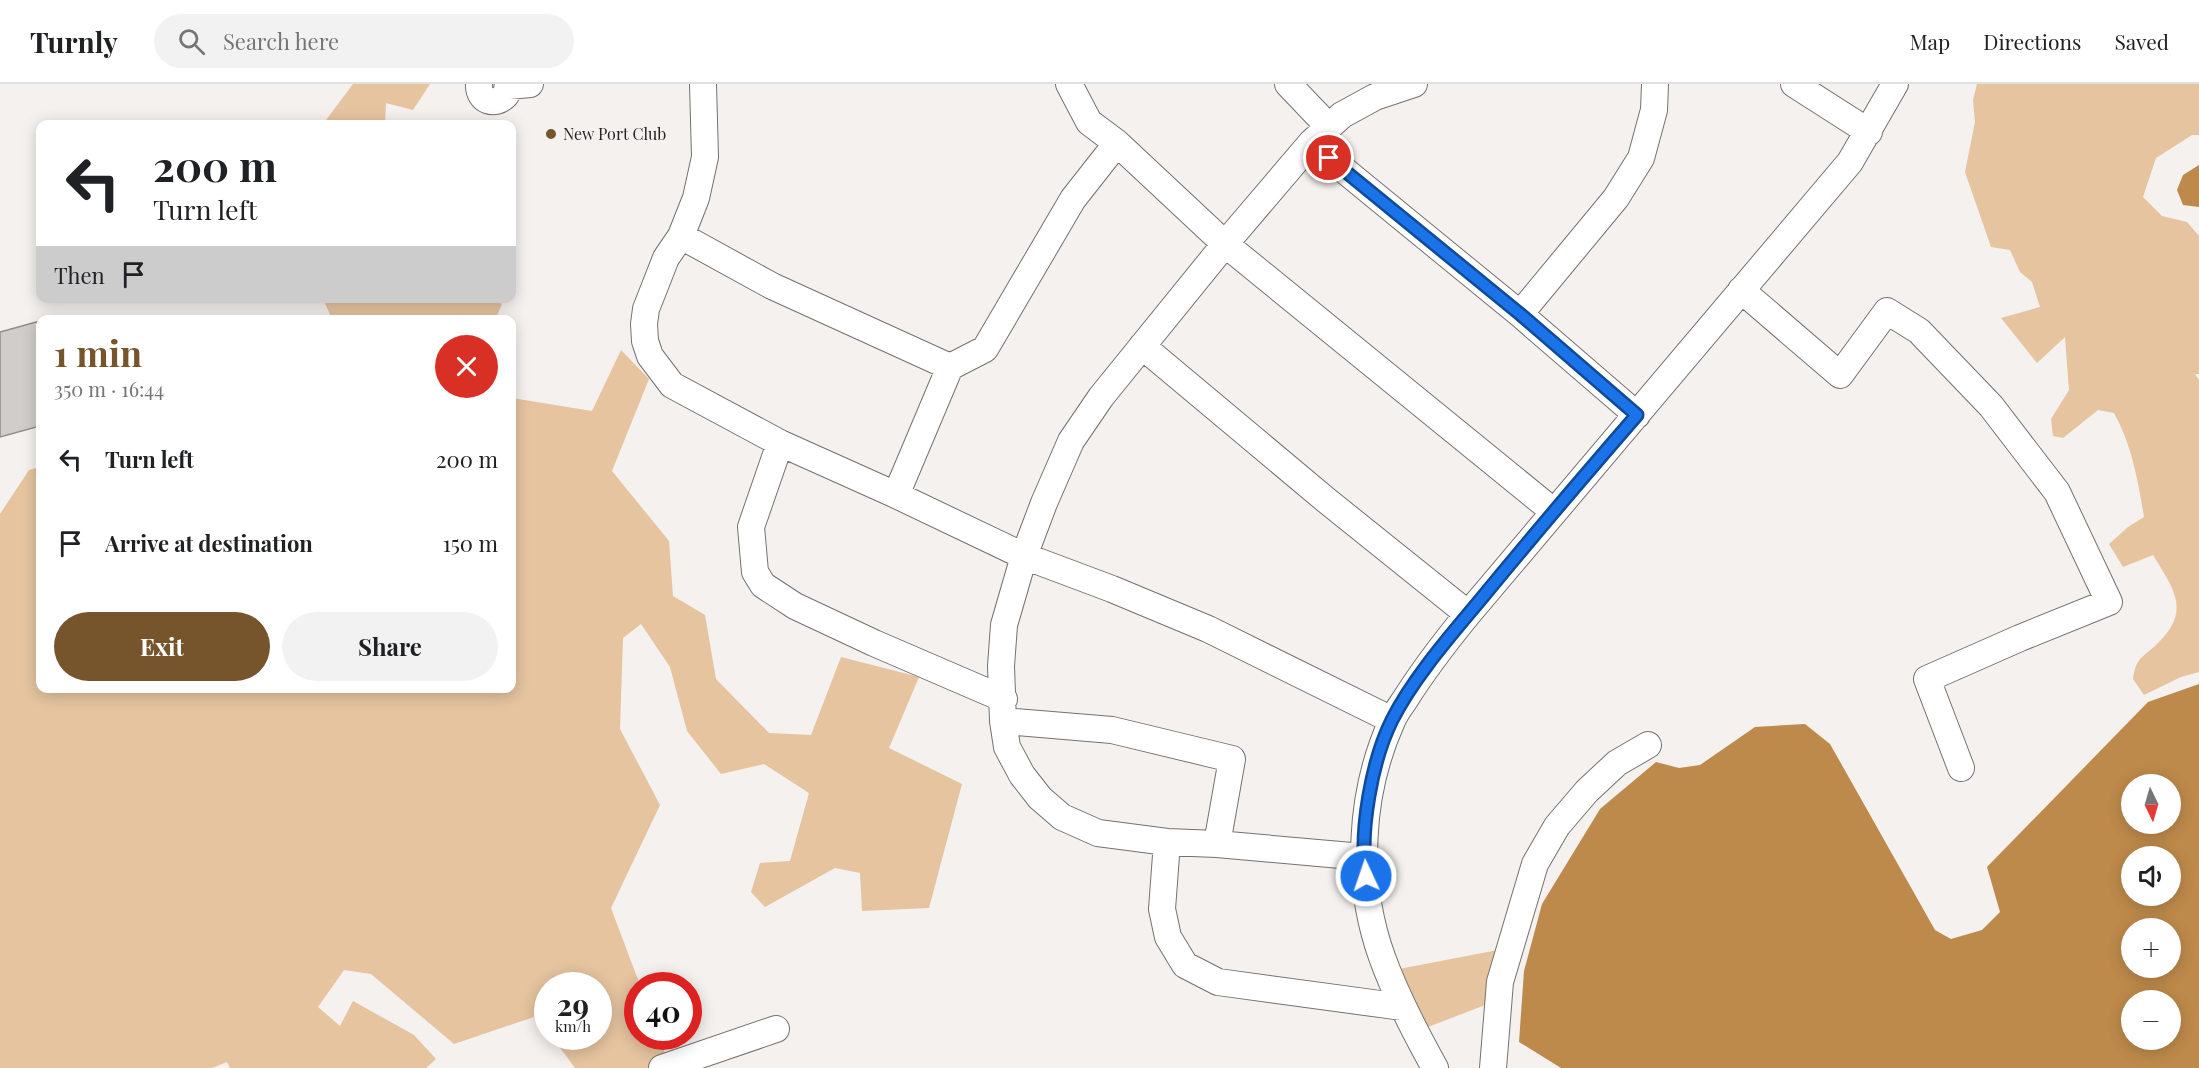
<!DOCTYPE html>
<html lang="en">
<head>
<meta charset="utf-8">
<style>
	:root { --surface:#fff; --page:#f2f2f2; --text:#202124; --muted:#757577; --line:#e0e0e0; --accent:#76542c }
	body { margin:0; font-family:"Playfair Display",serif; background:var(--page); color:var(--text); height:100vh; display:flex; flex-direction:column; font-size:22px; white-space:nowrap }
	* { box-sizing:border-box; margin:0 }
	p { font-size:20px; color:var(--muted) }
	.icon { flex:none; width:33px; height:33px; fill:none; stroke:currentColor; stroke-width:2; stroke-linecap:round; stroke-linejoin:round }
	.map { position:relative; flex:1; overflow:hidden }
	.details { position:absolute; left:36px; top:231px; width:480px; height:378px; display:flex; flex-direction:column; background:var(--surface); border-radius:12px; box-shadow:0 3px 15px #0003 }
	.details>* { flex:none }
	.hud { position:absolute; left:36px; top:36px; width:480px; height:183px; border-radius:12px; box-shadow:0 3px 15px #0003; background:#fff; color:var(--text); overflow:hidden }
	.needle { width:39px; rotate:175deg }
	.controls { position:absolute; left:2121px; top:690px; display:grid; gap:12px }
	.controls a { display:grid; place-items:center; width:60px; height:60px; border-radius:50%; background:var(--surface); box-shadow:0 3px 15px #0003; font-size:30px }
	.speed { position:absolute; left:534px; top:888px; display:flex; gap:12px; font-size:30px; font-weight:700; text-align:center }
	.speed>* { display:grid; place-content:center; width:78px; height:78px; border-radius:50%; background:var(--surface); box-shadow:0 3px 15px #0003; line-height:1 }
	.speed small { font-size:15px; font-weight:400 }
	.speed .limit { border:9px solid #d22; background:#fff; color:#111 }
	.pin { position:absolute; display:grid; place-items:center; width:51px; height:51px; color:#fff; margin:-26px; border:3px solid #fff; border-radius:50%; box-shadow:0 2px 6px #0007 }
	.me { position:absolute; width:66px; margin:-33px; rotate:357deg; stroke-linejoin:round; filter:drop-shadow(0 0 4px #0008) }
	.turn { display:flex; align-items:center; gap:21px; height:126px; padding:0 18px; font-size:27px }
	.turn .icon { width:78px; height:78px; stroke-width:2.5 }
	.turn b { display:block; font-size:42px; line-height:51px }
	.then { display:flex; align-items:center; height:57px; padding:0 18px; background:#0003; gap:12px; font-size:22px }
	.round { display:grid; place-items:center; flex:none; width:63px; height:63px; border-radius:32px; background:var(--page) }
	.head { display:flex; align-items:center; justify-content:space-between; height:102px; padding:0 18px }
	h1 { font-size:36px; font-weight:700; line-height:45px; color:var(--accent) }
	.primary-button { display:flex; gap:12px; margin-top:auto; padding:12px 18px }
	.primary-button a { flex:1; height:69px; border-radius:36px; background:var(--accent); color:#fff; font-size:24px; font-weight:700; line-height:69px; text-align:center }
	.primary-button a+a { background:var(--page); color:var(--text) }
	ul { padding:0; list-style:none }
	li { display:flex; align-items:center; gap:18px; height:84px; padding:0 18px }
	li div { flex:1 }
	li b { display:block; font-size:22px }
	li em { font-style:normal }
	header { display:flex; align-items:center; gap:36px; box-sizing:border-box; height:84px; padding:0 30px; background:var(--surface); border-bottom:2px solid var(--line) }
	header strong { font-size:28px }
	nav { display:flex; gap:33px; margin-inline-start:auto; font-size:21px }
	.search { width:420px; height:54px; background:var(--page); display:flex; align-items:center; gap:15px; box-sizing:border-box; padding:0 21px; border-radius:33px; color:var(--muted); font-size:22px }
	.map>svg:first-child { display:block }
</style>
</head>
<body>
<header>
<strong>Turnly</strong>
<div class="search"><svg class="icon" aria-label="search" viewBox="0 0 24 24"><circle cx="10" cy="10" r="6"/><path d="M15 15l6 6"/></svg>Search here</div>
<nav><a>Map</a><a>Directions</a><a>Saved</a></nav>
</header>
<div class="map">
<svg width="2199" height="984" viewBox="0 0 2199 984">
	<rect width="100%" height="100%" fill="#f4f1ee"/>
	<path fill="#e5c49f" d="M 353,0 L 430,0 L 413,26 L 386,19 L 385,40 L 323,40 Z
		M 1977,0 L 2199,0 L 2199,51 L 2192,51 L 2156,74 L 2143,113 L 2162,132 L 2187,138 L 2199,152 L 2199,290 L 2195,290 L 2199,296 L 2199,588 L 2181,593 L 2144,611 L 2133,595 C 2136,575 2140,575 2155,562 C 2192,528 2175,507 2153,471 L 2123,483 L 2109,460 L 2128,443 L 2144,433 C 2138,397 2132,361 2114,329 L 2098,326 L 2063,354 L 2053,352 L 2051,335 L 2069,306 L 2065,253 L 2037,279 L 2001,234 L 2040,223 L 2032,198 L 2020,188 L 2010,166 L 1991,163 L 1965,88 L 1975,38 L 1973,16 Z
		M 494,214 L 502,220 L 495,236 L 332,235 L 323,215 Z
		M 621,266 L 649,295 L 612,387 L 669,457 L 673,512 L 705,531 L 716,595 L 769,649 L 811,651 L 841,573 L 919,593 L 889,664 L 962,700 L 929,824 L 862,827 L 860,789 L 835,784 L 765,823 L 751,808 L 760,779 L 790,777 L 809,709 L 764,680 L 721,690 L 687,647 L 670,583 L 641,540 L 623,554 L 620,645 L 660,721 L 611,824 L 640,901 L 638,902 L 638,952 L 659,953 L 668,977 L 654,984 L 575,984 L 552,953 L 598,952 L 598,902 L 548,902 L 547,947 L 537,932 L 454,960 L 371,890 L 344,886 L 318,923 L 340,942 L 353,917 L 414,951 L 436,975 L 426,984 L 230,984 L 227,978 L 212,984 L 0,984 L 0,430 L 29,386 L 40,383 L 40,604 L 512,604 L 512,314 L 592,327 Z
		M 1498,866 L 1493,918 L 1428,943 L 1414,920 L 1399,885 Z"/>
	<path fill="#be8a4b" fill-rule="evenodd" d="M 2199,81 L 2199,123 L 2183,121 L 2177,106 L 2183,91 Z
		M 2199,600 L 2199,984 L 1561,984 L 1519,958 L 1524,887 L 1542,820 L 1600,725 L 1656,678 L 1679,684 L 1700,681 L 1755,643 L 1805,640 L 1830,660 L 1935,846 L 1951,855 L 1982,846 L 2000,828 L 1987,783 L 2148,618 ZM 2132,700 L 2170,700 L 2170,740 L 2132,740 ZM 2132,772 L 2170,772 L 2170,812 L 2132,812 ZM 2132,844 L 2170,844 L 2170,884 L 2132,884 ZM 2132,916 L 2170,916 L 2170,956 L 2132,956 Z"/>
	<path fill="#d0cdca" stroke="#918e8b" stroke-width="1.5" d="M 40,237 L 40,342 L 0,353 L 0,248 Z"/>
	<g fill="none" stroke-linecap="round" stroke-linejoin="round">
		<g stroke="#74726f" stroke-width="28">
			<path id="minor" d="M 479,0 C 478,17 495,23 506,11 L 508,0
				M 703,0 L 705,73 L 696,114 L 681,152 L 666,174 L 646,225 L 644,240 L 645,257 L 650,272 L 672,301 L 780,359 L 896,411 L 1024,472 L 1112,505 L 1208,545 L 1392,636
				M 1069,0 L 1089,38 L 1117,59 L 1225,160 L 1553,427
				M 1288,0 L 1329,43
				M 1794,0 L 1869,48
				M 509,2 L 530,0
				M 1311,59 L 1520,230 L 1637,331
				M 681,152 L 772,202 L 950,283
				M 1741,206 L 1840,291 L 1887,227 L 1919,247 L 1991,322 L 2057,408 L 2109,518 L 2020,554 L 1927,595 L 1961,684
				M 1520,230 L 1616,114 L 1641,74 L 1654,26 L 1655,0
				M 1142,262 L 1326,416 L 1468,530
				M 780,359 L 751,443 L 755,488 L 763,501 L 795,522 L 874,559 L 1004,615
				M 896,411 L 950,283 L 985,265 L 1073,115 L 1117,59
				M 1003,637 L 1112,646 L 1232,675 L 1217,760
				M 1167,758 L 1162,825 L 1168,853 L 1185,881 L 1218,898 L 1402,923
				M 1363,773 L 1217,760 L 1167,758 L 1098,749 L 1062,733 L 1040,714 L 1022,691 L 1007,663 L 1003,637 L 1001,582 L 1004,541 L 1024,472 L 1044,419 L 1071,357 L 1101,313 L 1225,160 L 1311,59 L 1342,31 L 1375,13 L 1414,0
				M 662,984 L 776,945
				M 1435,984 C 1415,948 1396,912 1382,873 C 1355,798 1359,710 1392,637 C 1395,629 1401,622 1406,614 C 1425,584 1446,557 1468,530 L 1850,78 L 1895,0
				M 1493,984 L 1500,898 L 1535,780 L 1557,742 L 1587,707 L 1617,679 L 1648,661"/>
		</g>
		<use href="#minor" stroke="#fff" stroke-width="26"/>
	</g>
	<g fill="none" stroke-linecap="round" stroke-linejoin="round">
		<g stroke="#114b97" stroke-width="15">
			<path id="route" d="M 1329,74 L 1520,230 L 1637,331 C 1584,392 1532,453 1481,515 C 1451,551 1413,594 1392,636 C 1372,676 1359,747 1366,792"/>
		</g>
		<use href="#route" stroke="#1a73e8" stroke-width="10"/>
	</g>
	<circle fill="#76542c" stroke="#f4f1ee" stroke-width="2" cx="551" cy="50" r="6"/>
	<g text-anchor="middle" stroke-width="4.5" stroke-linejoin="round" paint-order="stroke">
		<g font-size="16" fill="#242322" stroke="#f4f1ee" text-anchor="start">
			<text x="563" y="56">New Port Club</text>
		</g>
	</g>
</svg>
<div class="controls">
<a><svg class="needle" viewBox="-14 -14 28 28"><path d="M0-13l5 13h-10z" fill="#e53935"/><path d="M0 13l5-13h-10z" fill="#757577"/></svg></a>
<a><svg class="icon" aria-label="sound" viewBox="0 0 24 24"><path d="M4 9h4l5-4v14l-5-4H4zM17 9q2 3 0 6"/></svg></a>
<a>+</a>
<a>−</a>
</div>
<div class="speed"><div>29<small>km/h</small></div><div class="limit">40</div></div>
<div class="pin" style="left:1329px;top:74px;background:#d93025"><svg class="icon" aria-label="arrive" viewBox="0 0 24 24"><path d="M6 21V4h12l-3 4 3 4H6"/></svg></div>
<svg class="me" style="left:1366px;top:792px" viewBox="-20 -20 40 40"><circle r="17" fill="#1a73e8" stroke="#fff" stroke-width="3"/><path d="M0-11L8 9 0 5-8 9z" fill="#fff"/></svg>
<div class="hud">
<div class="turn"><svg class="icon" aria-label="left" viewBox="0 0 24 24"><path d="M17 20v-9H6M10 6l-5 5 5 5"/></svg><div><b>200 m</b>Turn left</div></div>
<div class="then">Then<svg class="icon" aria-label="arrive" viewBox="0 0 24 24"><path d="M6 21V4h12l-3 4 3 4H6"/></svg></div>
</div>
<section class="details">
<div class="head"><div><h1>1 min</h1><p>350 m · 16:44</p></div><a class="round" style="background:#d93025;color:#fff"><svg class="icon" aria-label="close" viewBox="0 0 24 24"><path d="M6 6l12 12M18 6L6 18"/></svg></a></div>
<ul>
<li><svg class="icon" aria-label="left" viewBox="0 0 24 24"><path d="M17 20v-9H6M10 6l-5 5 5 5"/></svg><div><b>Turn left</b></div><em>200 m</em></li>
<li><svg class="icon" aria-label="arrive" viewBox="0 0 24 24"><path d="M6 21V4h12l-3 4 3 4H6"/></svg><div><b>Arrive at destination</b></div><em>150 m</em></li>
</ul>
<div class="primary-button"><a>Exit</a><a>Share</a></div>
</section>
</div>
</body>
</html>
